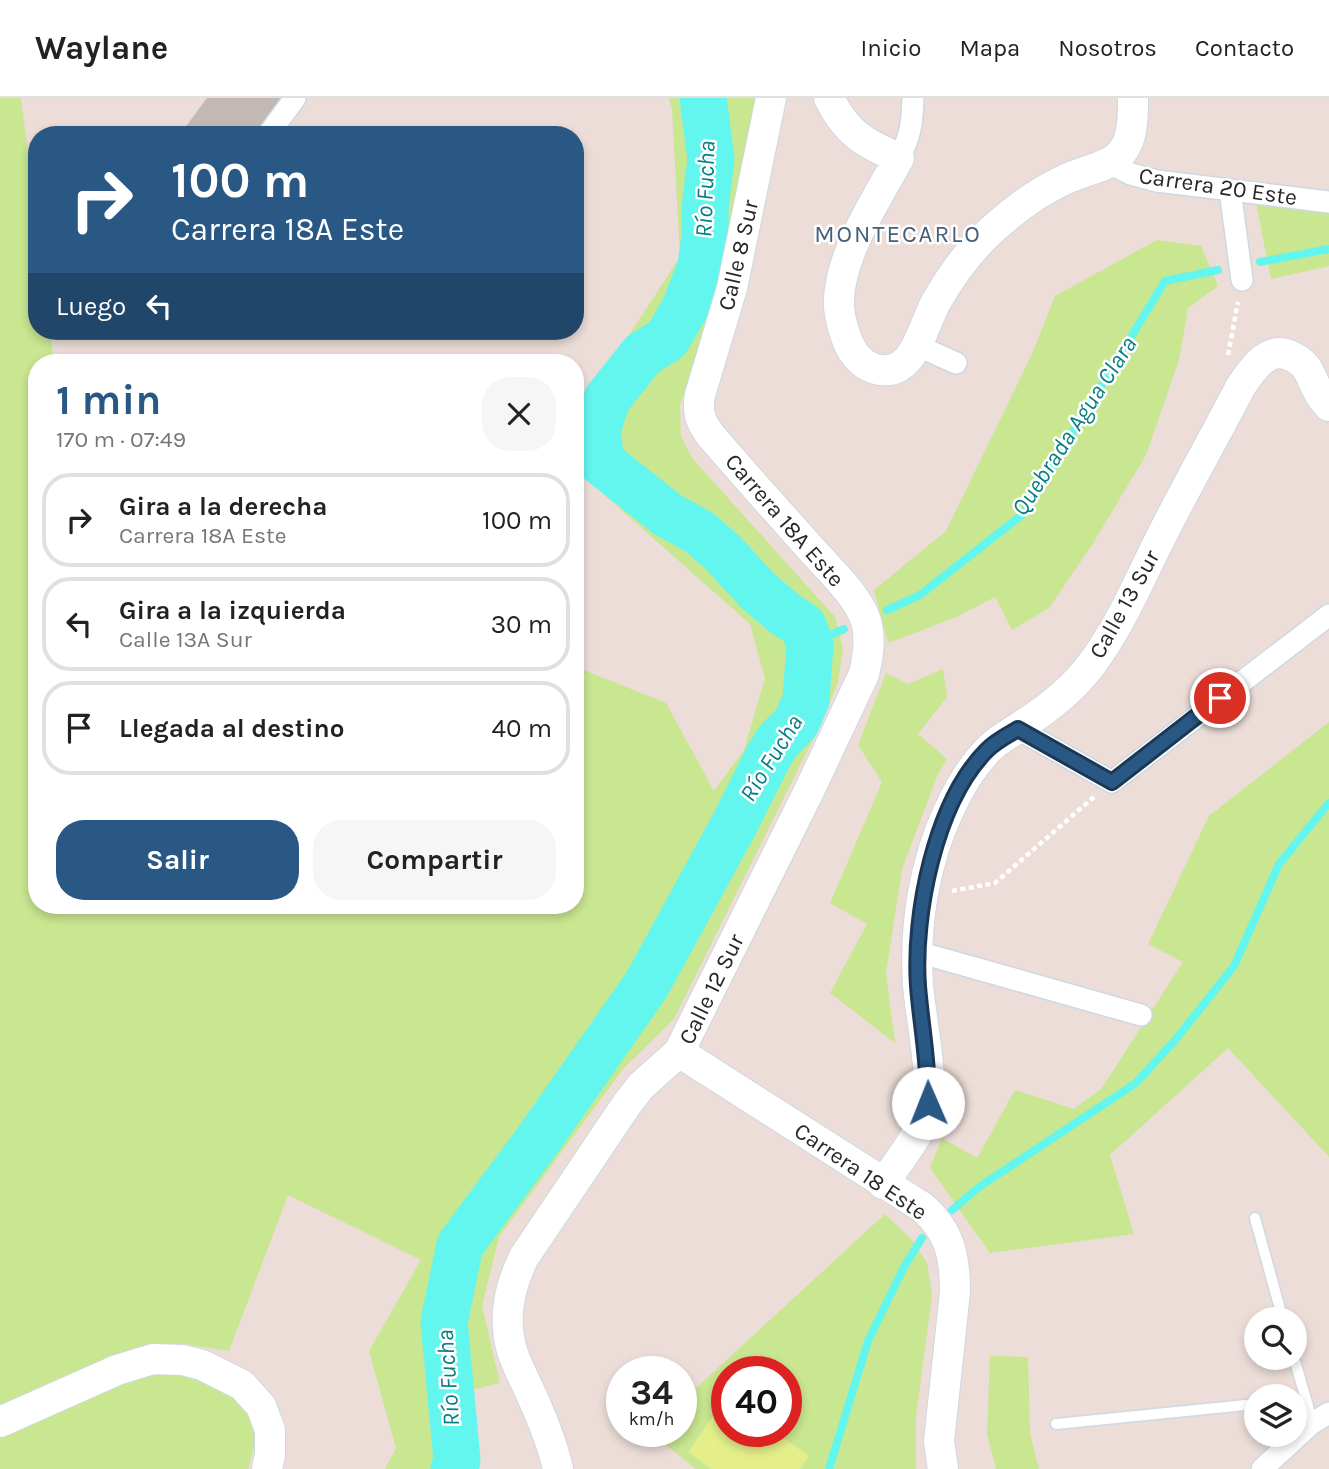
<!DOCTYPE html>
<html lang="es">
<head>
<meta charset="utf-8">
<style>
	:root { --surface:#fff; --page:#f6f6f6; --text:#222; --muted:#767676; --line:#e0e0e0; --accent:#295885 }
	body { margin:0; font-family:Karla,sans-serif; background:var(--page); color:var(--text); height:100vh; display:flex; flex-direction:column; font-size:26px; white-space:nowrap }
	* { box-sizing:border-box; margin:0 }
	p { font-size:23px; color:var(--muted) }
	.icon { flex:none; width:38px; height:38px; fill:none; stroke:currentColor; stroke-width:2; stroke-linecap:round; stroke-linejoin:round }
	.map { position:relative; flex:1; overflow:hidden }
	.drawer { position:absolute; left:28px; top:256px; width:556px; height:560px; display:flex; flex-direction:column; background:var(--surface); border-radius:28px; box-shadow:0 4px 10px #0003 }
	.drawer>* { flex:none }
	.banner { position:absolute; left:28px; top:28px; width:556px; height:214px; border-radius:28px; box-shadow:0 4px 10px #0003; background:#295885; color:#fff; overflow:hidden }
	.tools { position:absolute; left:1244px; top:1209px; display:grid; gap:14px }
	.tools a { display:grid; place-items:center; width:63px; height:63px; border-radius:50%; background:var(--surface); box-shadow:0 4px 10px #0003; font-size:35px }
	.speed { position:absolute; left:606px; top:1258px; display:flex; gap:14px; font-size:35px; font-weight:700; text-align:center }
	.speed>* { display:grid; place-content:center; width:91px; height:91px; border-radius:50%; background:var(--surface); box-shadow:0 4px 10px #0003; line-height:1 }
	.speed small { font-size:18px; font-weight:400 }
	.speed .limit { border:10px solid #d22; background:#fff; color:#111 }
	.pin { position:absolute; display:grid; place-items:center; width:60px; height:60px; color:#fff; margin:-30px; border:4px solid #fff; border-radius:50%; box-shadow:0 2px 7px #0007 }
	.me { position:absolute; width:77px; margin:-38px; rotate:359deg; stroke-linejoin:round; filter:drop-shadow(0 0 5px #0008) }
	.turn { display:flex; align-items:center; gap:24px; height:147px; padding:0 28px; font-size:32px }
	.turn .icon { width:91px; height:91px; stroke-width:2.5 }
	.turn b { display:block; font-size:49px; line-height:60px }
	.then { display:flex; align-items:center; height:66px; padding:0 28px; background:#0003; gap:14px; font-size:26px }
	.round { display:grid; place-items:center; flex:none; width:74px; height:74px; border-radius:28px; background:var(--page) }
	.overview { display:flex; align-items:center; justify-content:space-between; height:119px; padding:0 28px }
	h1 { font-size:42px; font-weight:700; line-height:52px; color:var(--accent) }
	.action { display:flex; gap:14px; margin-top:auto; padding:14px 28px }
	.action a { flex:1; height:80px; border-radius:28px; background:var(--accent); color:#fff; font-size:28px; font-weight:700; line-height:80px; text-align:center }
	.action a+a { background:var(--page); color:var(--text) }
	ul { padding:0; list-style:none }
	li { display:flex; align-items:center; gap:21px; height:94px; margin:0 14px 10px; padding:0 14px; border:4px solid var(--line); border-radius:28px }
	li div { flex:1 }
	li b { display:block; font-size:26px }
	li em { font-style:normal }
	header { display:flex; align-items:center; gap:42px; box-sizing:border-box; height:98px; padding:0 35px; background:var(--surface); border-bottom:2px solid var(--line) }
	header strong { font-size:33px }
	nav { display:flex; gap:38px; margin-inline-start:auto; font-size:24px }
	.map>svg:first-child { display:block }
</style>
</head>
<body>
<header>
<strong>Waylane</strong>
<nav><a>Inicio</a><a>Mapa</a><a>Nosotros</a><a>Contacto</a></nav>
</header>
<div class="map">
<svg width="1329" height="1371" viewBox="0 0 1329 1371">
	<rect width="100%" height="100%" fill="#ecddd8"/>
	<path fill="#c9e691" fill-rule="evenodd" d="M 0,0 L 21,0 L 37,128 L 37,233 L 50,233 L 54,264 L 37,264 L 37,807 L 576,807 L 576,569 L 666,605 L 714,693 L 744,652 L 765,580 L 750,526 L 601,394 L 578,326 L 612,263 L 680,159 L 672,11 L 669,0 L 761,0 L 746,47 L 720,177 L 680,308 L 681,339 L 693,361 L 835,519 L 843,551 L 838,584 L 823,621 L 674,921 L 623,971 L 499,1139 L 482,1208 L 500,1285 L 472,1292 L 468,1371 L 385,1371 L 396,1350 L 369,1253 L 421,1162 L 288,1097 L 229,1253 L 185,1246 L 130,1257 L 0,1315 Z
		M 1254,95 L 1329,104 L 1329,168 L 1271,181 Z
		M 1157,142 L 1201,148 L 1218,188 L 1188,210 L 1179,262 L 1146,357 L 1092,447 L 1049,510 L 1012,532 L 995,499 L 954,520 L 888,545 L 874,492 L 946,433 L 1032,256 L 1055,198 Z
		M 943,571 L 947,599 L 918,636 L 947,661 L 938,676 L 902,771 L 886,876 L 895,945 L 830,895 L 867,826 L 830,805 L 882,684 L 858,647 L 886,575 L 908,586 Z
		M 1329,624 L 1329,1059 L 1228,950 L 1110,1057 L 1134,1136 L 990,1155 L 930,1070 L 942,1040 L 977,1060 L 1015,992 L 1074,1011 L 1102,990 L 1183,864 L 1148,846 L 1209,718 Z
		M 885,1116 L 912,1142 L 927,1165 L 932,1197 L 916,1319 L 916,1371 L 696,1371 L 650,1334 L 681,1334 L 681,1304 ZM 726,1274 L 786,1274 L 786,1334 L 726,1334 Z
		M 990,1258 L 1028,1259 L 1030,1335 L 1039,1371 L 996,1371 L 987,1336 Z
		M 165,1275 L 191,1276 L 217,1286 L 237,1301 L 254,1321 L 256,1343 L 248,1371 L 0,1371 L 0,1339 L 145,1277 Z"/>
	<path fill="#e4ef8b" d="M 726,1299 L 726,1334 L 775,1334 L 809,1358 L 800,1371 L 711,1371 L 688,1354 Z"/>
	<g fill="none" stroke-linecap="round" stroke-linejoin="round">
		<path stroke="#63f6ee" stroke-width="8" d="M 1260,164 L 1329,151
			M 887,512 L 920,497 L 1023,416 L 1165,183 L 1218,172
			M 810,546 L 844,531
			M 952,1112 L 979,1089 L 1136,985 L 1176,941 L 1234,868 L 1279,766 L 1329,705
			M 829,1371 L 868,1243 L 904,1169 L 922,1140"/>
		<path stroke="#63f6ee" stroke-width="47" d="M 454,1371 L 457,1362 L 444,1224 L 460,1147 L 538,1042 L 647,886 L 735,725 L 769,657 L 778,643 L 796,625 L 806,602 L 810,546 L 803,528 L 785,516 L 758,493 L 722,454 L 699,434 L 668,417 L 601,364 L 597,332 L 607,301 L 643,256 L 667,241 L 685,210 L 701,168 L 705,138 L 705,110 L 711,61 L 703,0"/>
	</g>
	<path fill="#c3b9b4" stroke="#c7b9b2" stroke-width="2" d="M 208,0 L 288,0 L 261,37 L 181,37 Z"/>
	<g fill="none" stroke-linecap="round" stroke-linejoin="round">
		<g stroke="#ced8e2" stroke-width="13">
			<path id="lane" d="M 1255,1120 L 1283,1222
				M 1294,1260 L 1308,1308 L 1311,1326
				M 1056,1326 L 1256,1306"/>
		</g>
		<g stroke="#ced8e2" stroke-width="24">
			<path id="street" d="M 268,37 L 295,0
				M 899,60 C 911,37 912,26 913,0
				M 1108,65 L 1131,76 L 1157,83 L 1329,104
				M 1230,92 L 1242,182
				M 916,247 L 956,265
				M 1018,631 L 1112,684 L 1329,517
				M 918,854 L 1141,917
				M 1262,1371 L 1311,1326 L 1329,1315"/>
		</g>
		<g stroke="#ced8e2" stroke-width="32">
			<path id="secondary" d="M 829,0 C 846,35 865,46 899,60 C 877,101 842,152 839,200 C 838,212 841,224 845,236 C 848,246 853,256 861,263 C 871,272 888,276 900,268 C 918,257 926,222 936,204 C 952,176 970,151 994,130 C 1015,111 1038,94 1064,82 C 1078,75 1094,72 1108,65 C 1134,53 1133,23 1133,0
				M 679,954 L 922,1109 C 950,1133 955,1159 955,1194 L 939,1343 L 943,1371
				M 883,1086 C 895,1068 919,1038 925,1019 C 936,985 921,924 918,887 C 914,829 924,765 949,712 C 958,692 971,670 986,654 C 996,642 1011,635 1024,626 C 1049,610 1073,591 1091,567 C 1121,527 1139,482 1162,437 C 1187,387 1215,338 1241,288 C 1253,270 1269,246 1293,259 C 1299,262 1306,268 1309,274 C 1315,286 1319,299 1329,308
				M 0,1324 L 117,1272 L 153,1261 L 183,1262 L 202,1267 L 242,1287 L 261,1308 L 270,1332 L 270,1357 L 267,1371
				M 558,1371 C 552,1344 542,1320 530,1294 C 524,1280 515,1265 511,1249 C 503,1218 510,1187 524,1159 L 627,1006 L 641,988 L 679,954 L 809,693 L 864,576 C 868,559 871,541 866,523 C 858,498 829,471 811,451 C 777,413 744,376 711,338 C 700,323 697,315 700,297 L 732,190 L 771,0"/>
		</g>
		<path stroke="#fff" stroke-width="4.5" stroke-dasharray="5 3.5" stroke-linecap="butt" d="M 1228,257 L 1238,204
			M 952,793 L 995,785 L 1095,698"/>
		<use href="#lane" stroke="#fff" stroke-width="10"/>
		<use href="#street" stroke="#fff" stroke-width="21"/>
		<use href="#secondary" stroke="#fff" stroke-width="30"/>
	</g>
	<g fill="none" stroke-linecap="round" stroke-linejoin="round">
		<g stroke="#1b3956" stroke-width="18">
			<path id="route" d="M 928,1005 C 929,966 921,927 918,888 C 913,817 935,704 987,652 C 996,643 1008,637 1018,631 L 1112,684 L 1220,600"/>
		</g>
		<use href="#route" stroke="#295885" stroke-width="12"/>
	</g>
	<g text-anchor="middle" stroke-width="5" stroke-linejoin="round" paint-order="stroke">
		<g font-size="23" fill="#282828" stroke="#fff">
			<text transform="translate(1218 88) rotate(8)" y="8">Carrera 20 Este</text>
			<text transform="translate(738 157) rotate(-77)" y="8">Calle 8 Sur</text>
			<text transform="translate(785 422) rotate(49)" y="8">Carrera 18A Este</text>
			<text transform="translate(1124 506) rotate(-61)" y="8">Calle 13 Sur</text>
			<text transform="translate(711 891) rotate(-64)" y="8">Calle 12 Sur</text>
			<text transform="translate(861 1073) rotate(34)" y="8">Carrera 18 Este</text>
		</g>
		<g font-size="24" font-style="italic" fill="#077f83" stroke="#fff">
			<text transform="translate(705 91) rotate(-88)" y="8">Río Fucha</text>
			<text transform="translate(1074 328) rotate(-57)" y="8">Quebrada Agua Clara</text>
			<text transform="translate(771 660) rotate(-58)" y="8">Río Fucha</text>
			<text transform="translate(448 1280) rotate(-94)" y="8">Río Fucha</text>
		</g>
		<g font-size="24" letter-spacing="2" fill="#46607b" stroke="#fff">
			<text x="898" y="144">MONTECARLO</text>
		</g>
	</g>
</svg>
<div class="tools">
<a><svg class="icon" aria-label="search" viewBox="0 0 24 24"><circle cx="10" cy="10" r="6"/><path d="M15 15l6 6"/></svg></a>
<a><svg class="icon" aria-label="layers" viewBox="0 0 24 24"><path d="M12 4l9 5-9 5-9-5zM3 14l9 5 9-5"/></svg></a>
</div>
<div class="speed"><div>34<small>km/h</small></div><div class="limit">40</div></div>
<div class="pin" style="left:1220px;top:600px;background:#d93025"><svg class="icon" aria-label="arrive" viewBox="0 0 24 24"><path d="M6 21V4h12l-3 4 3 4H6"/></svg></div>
<svg class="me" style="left:928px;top:1005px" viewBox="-20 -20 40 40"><circle r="19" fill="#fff"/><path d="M0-13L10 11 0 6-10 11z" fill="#295885"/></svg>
<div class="banner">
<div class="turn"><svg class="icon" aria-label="right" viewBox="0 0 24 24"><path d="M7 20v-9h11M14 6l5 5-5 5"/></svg><div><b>100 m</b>Carrera 18A Este</div></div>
<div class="then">Luego<svg class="icon" aria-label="left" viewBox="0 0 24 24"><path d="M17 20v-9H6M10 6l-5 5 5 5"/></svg></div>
</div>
<section class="drawer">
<div class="overview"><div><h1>1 min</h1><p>170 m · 07:49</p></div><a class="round"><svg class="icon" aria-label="close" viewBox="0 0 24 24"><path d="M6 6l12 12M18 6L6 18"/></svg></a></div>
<ul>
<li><svg class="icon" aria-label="right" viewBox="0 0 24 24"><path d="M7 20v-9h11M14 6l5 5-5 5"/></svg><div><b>Gira a la derecha</b><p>Carrera 18A Este</p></div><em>100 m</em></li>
<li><svg class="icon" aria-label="left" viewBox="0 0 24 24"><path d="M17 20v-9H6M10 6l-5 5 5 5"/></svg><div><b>Gira a la izquierda</b><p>Calle 13A Sur</p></div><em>30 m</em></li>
<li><svg class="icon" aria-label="arrive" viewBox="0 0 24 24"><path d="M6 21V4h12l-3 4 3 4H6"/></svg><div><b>Llegada al destino</b></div><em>40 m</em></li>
</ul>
<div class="action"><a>Salir</a><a>Compartir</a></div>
</section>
</div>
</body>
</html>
